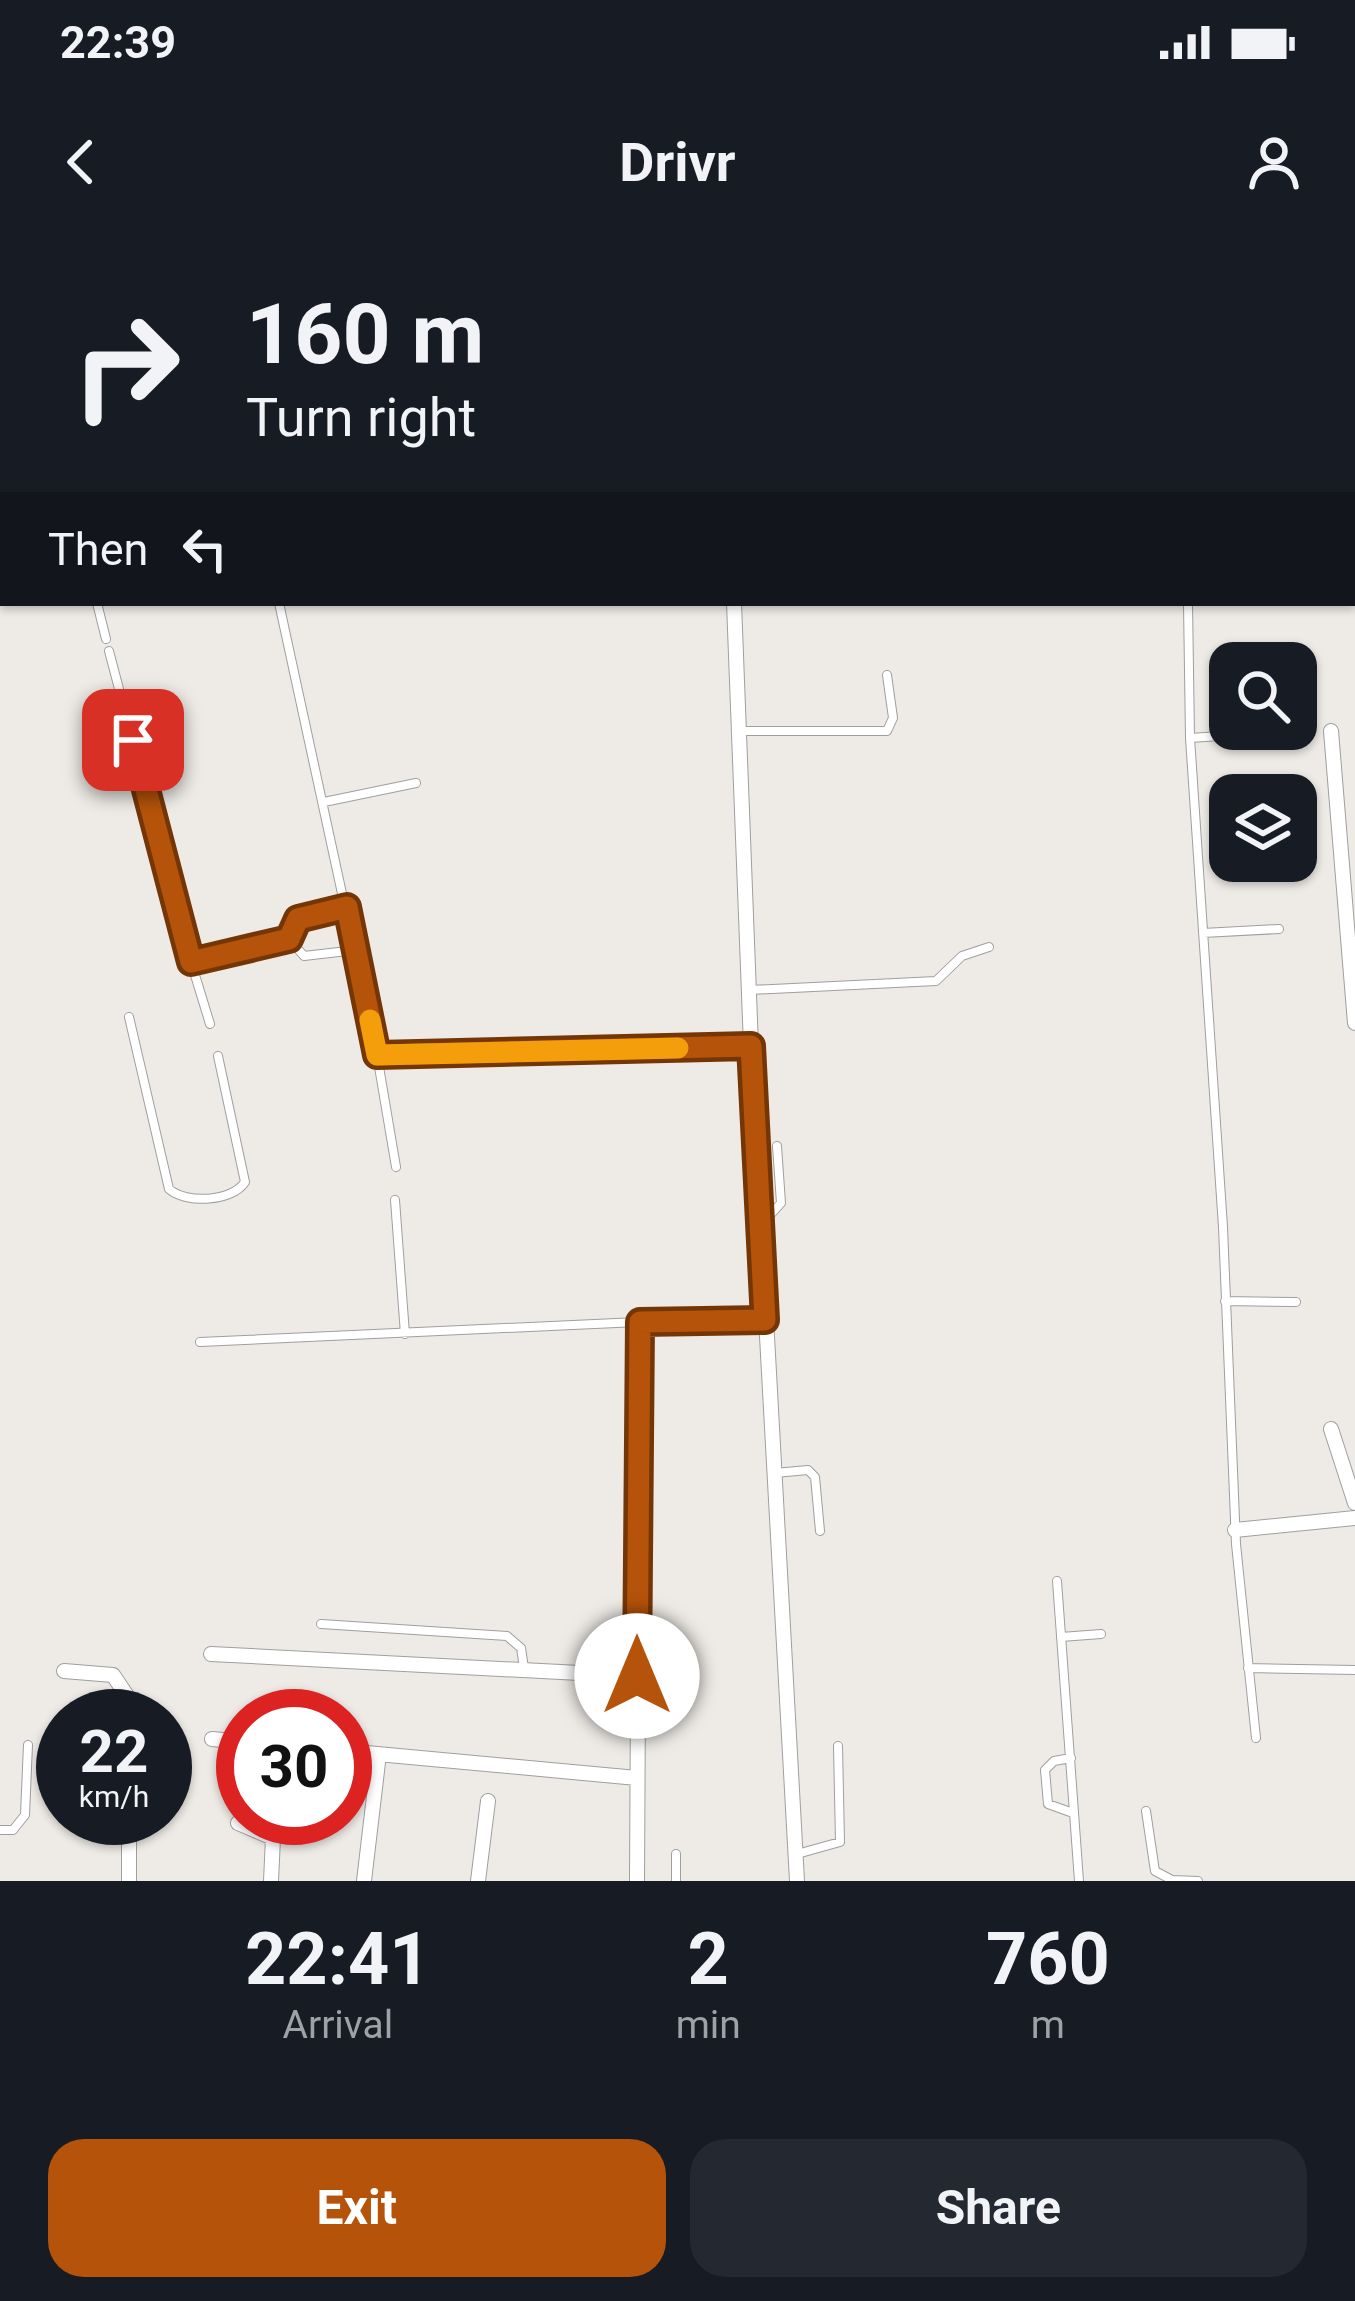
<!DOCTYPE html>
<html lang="en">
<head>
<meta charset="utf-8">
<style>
	:root { --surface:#171b24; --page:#242831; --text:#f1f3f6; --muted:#9ea1a6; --accent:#b45309 }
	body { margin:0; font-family:Roboto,sans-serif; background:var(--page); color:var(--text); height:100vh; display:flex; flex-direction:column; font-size:45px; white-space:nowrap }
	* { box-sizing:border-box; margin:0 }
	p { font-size:39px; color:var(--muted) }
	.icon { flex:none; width:66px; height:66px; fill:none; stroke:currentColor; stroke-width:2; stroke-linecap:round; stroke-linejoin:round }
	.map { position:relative; height:1641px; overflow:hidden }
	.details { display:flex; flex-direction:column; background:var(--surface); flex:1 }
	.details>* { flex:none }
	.guide { position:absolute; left:0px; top:0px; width:1356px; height:366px; box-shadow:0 3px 9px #0004; background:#171b24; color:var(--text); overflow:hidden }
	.tools { position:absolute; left:1209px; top:402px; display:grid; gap:24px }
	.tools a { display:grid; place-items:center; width:108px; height:108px; border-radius:24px; background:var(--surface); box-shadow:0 3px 9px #0004; font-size:60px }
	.speed { position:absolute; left:36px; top:1449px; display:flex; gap:24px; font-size:60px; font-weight:700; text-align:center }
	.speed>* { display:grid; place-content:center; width:156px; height:156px; border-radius:50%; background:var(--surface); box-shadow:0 3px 9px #0004; line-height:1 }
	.speed small { font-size:30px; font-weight:400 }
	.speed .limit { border:18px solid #d22; background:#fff; color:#111 }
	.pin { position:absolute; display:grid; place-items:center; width:102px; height:102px; color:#fff; margin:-51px; border-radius:24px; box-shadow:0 6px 18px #0006 }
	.me { position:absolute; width:132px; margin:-66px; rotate:0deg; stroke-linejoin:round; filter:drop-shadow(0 0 9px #0008) }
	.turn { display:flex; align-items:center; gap:42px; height:252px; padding:0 48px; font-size:54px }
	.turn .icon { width:156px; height:156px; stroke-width:2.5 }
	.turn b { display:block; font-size:84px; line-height:102px }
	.then { display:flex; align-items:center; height:114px; padding:0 48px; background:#0003; gap:24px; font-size:45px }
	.eta { display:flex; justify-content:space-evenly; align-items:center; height:204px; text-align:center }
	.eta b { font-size:72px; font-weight:700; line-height:84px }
	.cta { display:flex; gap:24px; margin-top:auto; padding:24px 48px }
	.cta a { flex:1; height:138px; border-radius:36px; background:var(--accent); color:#fff; font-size:48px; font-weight:700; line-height:138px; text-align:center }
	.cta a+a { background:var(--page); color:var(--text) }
	.status { display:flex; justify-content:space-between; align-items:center; height:84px; padding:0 60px; background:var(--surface); direction:ltr }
	.status svg { height:33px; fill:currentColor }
	header { display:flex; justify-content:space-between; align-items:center; height:156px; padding:0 48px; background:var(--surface); font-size:54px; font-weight:700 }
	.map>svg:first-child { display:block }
</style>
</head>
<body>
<div class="status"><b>22:39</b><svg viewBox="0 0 49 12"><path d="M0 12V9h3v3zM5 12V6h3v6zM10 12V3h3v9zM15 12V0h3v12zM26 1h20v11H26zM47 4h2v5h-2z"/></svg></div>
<header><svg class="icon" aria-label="back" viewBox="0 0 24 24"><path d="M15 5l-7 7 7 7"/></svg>Drivr<svg class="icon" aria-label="person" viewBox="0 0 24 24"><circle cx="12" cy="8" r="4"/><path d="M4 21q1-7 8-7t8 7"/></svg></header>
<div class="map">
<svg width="1355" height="1641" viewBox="0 0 1355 1641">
	<rect width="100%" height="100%" fill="#eeebe6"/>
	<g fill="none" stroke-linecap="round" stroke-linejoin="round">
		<path stroke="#aad0d8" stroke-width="15" d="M 1353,37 L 1355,36
			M 0,331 L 3,330"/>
		<g stroke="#9f9f9f" stroke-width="10">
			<path id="service" d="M 631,0 L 633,3
				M 1247,0 L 1250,3
				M 1353,16 L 1355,16
				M 0,34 L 3,45
				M 0,92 L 3,89
				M 97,363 L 106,399
				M 279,363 L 377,815 L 749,806
				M 1188,363 L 1190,498 L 1223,987 L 1236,1304 L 1256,1498
				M 109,411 L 191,722 L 289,699
				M 741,491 L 887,491 L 893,478 L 887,435
				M 1190,498 L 1266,493
				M 324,562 L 416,543
				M 1203,693 L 1279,689
				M 289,699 L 304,716 L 356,710
				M 289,699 L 298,679 L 348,667
				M 191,722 L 210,784
				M 750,750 L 936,741 L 962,716 L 989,707
				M 129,777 L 169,949 C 186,964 232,962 245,942 L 218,816
				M 377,815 L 396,927
				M 395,960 L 405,1094
				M 762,984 L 781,963 L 777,906
				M 1225,1061 L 1296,1062
				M 200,1102 L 638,1082
				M 775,1233 L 808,1230 L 815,1237 L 820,1291
				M 1057,1341 L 1079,1641
				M 321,1384 L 507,1396 L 521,1408 L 524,1428
				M 1061,1397 L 1101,1394
				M 1248,1428 L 1355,1430
				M 1071,1518 L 1054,1521 L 1045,1530 L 1048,1564 L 1073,1573
				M 165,1544 L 176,1544
				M 1146,1571 L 1155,1631 L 1172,1640 L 1198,1641
				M 0,1590 L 13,1590 L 25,1575 L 28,1505
				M 797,1614 L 840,1602 L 838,1506
				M 676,1641 L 676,1614"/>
		</g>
		<g stroke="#9f9f9f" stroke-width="16">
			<path id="minor" d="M 746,0 L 748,3
				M 1353,61 L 1355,60
				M 1353,148 L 1355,153
				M 1353,204 L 1355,204
				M 734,363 L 751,806 L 797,1641
				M 1331,491 L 1355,783
				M 1331,1189 L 1355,1263
				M 1235,1290 L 1355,1278
				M 211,1414 L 637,1436
				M 64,1431 L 113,1435 L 127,1456 L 127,1476
				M 212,1499 L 243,1502
				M 345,1511 L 637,1538
				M 129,1578 L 129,1641
				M 238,1583 L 273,1598 L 271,1641
				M 364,1641 L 379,1514
				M 478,1641 L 488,1561
				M 637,1641 L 640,1082 L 765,1080"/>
		</g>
		<use href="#service" stroke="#fff" stroke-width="8"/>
		<use href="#minor" stroke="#fff" stroke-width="14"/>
	</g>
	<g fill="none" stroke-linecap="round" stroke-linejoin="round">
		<g stroke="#753606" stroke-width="30">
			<path id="route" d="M 133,500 L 191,722 L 289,699 L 298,679 L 347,667 L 377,815 L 751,806 L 765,1080 L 640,1082 L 637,1436"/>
		</g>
		<use href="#route" stroke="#b45309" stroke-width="21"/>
		<path stroke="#f59e0b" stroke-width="21" d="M 370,780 L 377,815 L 678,808"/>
	</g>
</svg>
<div class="tools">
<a><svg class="icon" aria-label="search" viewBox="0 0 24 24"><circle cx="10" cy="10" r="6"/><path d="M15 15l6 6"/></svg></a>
<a><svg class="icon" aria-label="layers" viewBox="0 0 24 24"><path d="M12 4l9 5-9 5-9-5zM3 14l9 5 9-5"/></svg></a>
</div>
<div class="speed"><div>22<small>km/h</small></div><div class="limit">30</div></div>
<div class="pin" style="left:133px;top:500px;background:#d93025"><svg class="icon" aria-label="arrive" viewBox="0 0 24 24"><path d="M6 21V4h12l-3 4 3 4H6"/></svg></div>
<svg class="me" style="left:637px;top:1436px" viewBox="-20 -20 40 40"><circle r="19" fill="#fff"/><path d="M0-13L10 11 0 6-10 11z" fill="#b45309"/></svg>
<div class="guide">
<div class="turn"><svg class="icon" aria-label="right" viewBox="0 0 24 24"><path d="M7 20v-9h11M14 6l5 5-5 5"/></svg><div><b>160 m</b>Turn right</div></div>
<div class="then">Then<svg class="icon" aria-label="left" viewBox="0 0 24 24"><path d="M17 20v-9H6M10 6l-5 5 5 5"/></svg></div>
</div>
</div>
<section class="details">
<div class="eta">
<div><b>22:41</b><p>Arrival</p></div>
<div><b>2</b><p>min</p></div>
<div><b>760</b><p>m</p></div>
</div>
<div class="cta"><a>Exit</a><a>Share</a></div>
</section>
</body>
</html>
